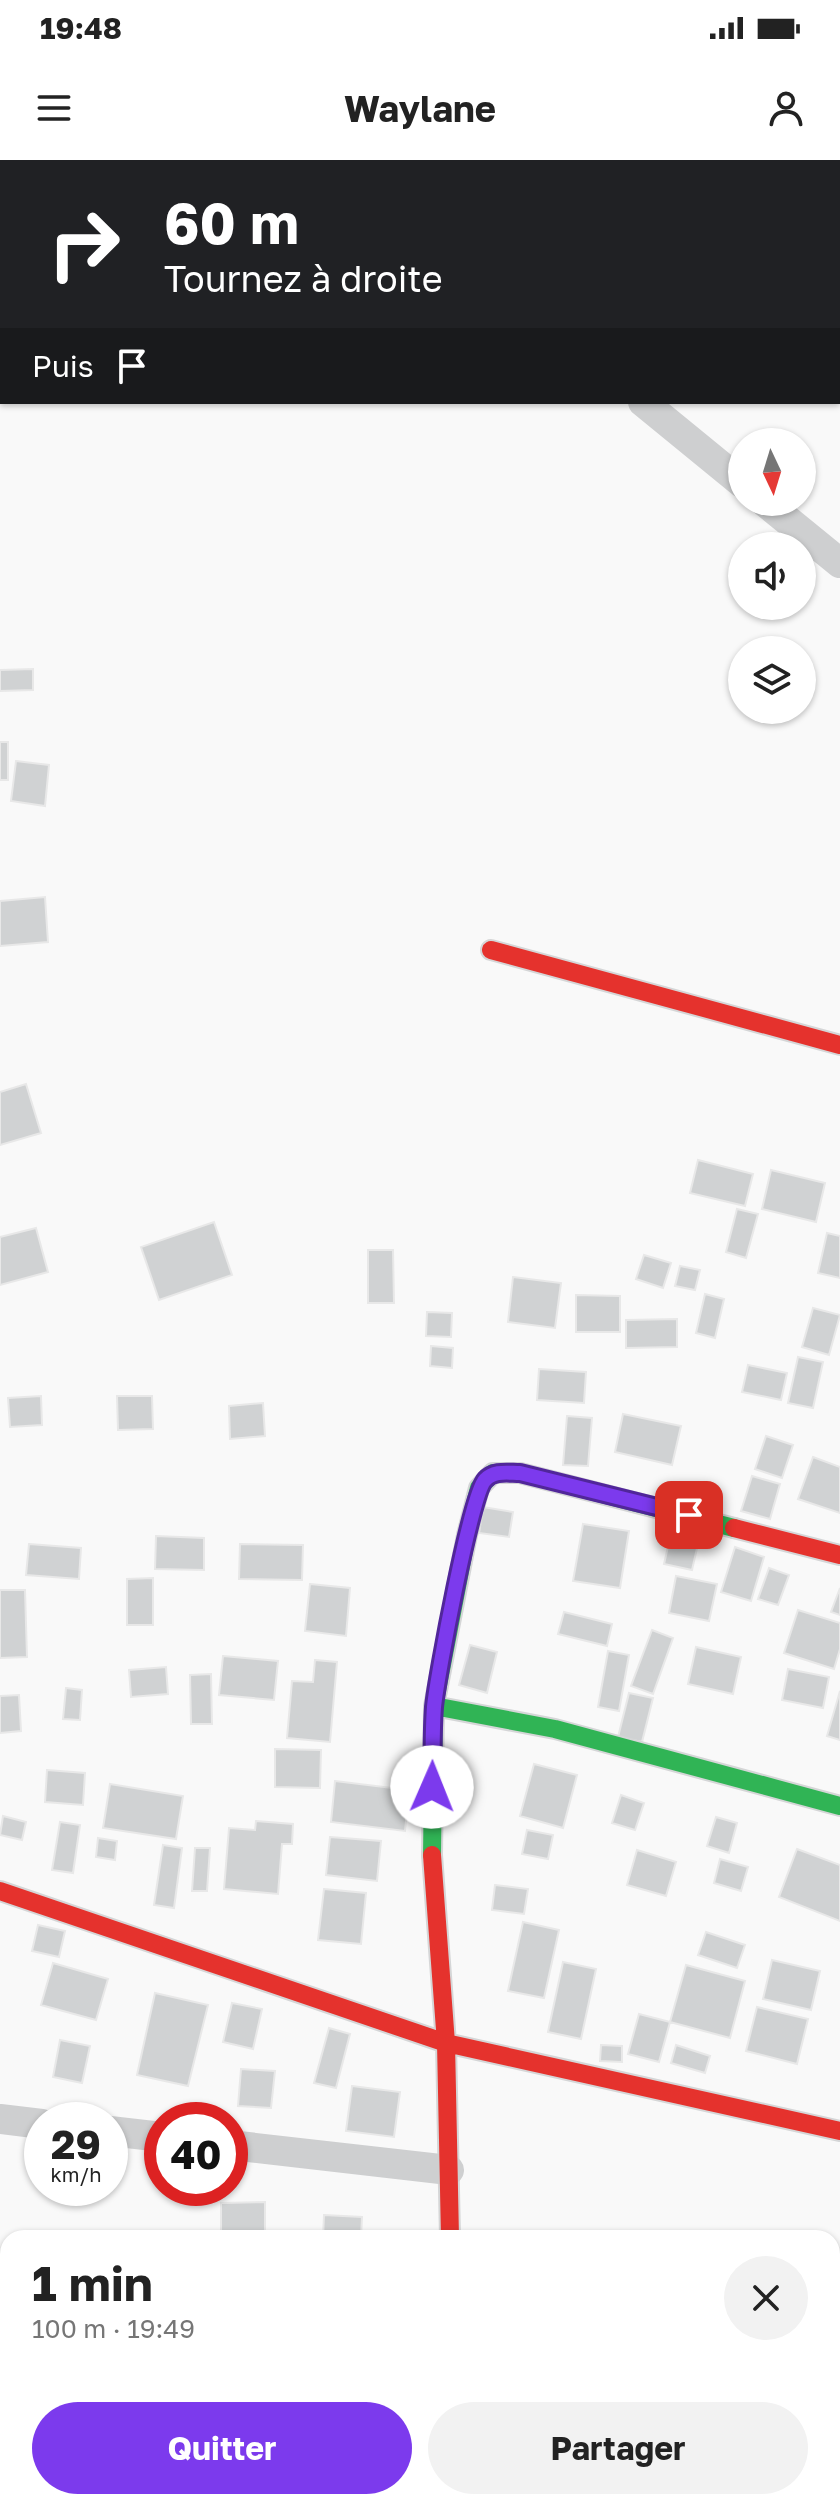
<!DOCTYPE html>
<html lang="fr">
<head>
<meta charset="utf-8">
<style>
	:root { --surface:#fff; --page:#f2f2f2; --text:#222; --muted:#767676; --accent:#7c3aed }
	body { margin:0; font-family:"Golos Text",sans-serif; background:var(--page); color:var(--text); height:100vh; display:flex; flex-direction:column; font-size:30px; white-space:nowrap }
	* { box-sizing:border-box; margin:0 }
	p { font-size:26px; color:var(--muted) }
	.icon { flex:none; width:44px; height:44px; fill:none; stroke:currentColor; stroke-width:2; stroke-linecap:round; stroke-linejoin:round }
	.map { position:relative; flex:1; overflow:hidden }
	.panel { position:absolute; left:0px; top:2070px; width:840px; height:280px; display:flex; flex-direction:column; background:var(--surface); border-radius:24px 24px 0 0; box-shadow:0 2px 6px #0004 }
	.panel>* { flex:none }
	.top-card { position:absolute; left:0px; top:0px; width:840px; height:244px; box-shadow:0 2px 6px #0004; background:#202124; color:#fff; overflow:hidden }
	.needle { width:52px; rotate:176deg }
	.buttons { position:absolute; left:728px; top:268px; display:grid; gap:16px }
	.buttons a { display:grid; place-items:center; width:88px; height:88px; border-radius:50%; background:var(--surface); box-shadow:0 2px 6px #0004; font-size:40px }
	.speed { position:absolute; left:24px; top:1942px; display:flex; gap:16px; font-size:40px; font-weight:700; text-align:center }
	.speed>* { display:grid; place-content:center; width:104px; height:104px; border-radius:50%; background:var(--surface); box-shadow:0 2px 6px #0004; line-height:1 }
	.speed small { font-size:20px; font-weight:400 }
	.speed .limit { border:12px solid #d22; background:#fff; color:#111 }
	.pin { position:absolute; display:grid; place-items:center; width:68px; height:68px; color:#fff; margin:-34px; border-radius:16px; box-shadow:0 4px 12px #0006 }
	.me { position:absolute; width:88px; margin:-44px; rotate:1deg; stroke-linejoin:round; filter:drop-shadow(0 0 6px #0008) }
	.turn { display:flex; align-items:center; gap:28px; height:168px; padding:0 32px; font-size:36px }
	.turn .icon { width:104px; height:104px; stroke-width:2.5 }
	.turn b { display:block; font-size:56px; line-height:68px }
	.then { display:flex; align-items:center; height:76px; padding:0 32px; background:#0003; gap:16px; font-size:30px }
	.round { display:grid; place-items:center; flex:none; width:84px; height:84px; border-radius:42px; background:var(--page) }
	.headline { display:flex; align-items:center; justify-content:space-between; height:136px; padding:0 32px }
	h1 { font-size:48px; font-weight:700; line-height:60px }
	.button { display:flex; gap:16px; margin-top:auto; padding:16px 32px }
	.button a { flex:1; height:92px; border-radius:48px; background:var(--accent); color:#fff; font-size:32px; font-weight:700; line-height:92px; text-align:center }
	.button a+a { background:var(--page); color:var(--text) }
	.status { display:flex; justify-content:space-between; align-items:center; height:56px; padding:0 40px; background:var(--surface); direction:ltr }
	.status svg { height:22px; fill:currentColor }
	header { display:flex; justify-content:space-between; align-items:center; height:104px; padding:0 32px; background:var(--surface); font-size:36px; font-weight:700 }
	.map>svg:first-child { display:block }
</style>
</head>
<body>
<div class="status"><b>19:48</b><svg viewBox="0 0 49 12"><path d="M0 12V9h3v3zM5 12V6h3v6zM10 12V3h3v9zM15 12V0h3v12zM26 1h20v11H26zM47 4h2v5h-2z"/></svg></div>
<header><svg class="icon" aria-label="menu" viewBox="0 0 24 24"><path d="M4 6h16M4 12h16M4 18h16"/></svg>Waylane<svg class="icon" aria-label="person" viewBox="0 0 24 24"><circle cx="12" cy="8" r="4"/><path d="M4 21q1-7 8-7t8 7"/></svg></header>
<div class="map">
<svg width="840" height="2350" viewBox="0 0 840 2350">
	<rect width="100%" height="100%" fill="#f9f9f9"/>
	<path fill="#d0d2d3" stroke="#e8e8e8" stroke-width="2" d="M 33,509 L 33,530 L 0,531 L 0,510 Z
		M 0,582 L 8,582 L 8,620 L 0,620 Z
		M 16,601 L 49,605 L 45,646 L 11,641 Z
		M 45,737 L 48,782 L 0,786 L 0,741 Z
		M 26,924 L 41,973 L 0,985 L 0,932 Z
		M 698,1000 L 753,1014 L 745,1046 L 690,1033 Z
		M 771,1010 L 825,1023 L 816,1062 L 762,1049 Z
		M 737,1049 L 758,1054 L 746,1098 L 726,1092 Z
		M 214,1062 L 232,1115 L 159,1140 L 141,1087 Z
		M 36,1068 L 48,1112 L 0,1125 L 0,1077 Z
		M 827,1073 L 840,1076 L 840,1118 L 818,1113 Z
		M 368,1090 L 393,1090 L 394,1143 L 368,1143 Z
		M 644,1095 L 671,1103 L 663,1128 L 636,1119 Z
		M 680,1106 L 700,1110 L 695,1130 L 675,1126 Z
		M 513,1117 L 561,1123 L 555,1168 L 508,1162 Z
		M 705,1134 L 724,1139 L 715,1178 L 696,1173 Z
		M 576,1135 L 620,1136 L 620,1172 L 576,1172 Z
		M 813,1148 L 840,1155 L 829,1195 L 802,1187 Z
		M 427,1152 L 452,1153 L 451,1177 L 426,1176 Z
		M 677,1159 L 677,1187 L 626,1188 L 626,1160 Z
		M 431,1186 L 453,1188 L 452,1208 L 430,1206 Z
		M 798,1197 L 823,1202 L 813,1248 L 788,1243 Z
		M 748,1205 L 787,1213 L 781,1240 L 742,1232 Z
		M 539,1209 L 586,1212 L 584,1243 L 537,1240 Z
		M 41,1236 L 42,1265 L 10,1267 L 8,1238 Z
		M 117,1236 L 152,1236 L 153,1269 L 118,1270 Z
		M 263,1243 L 265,1276 L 230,1279 L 229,1246 Z
		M 623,1254 L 681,1266 L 672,1305 L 615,1292 Z
		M 567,1256 L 592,1258 L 588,1306 L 563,1305 Z
		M 766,1276 L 793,1285 L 782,1318 L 755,1309 Z
		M 813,1297 L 840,1307 L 840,1353 L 798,1339 Z
		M 752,1316 L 780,1324 L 770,1359 L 741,1351 Z
		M 483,1347 L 513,1352 L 509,1377 L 479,1373 Z
		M 583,1364 L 629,1371 L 620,1428 L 573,1421 Z
		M 672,1369 L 700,1375 L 692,1410 L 664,1404 Z
		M 156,1376 L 204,1378 L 204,1410 L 155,1409 Z
		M 29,1384 L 81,1388 L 79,1419 L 26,1415 Z
		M 240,1384 L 303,1385 L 302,1420 L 239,1419 Z
		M 735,1387 L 764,1397 L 751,1441 L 721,1432 Z
		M 769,1408 L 789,1415 L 778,1445 L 758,1439 Z
		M 676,1416 L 717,1424 L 709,1461 L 669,1453 Z
		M 153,1418 L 153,1465 L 127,1465 L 127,1419 Z
		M 310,1424 L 350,1428 L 346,1476 L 305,1471 Z
		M 840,1428 L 840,1455 L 831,1452 Z
		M 0,1430 L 25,1430 L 27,1497 L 0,1498 Z
		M 798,1450 L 840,1463 L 840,1489 L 834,1509 L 784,1493 Z
		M 564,1452 L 612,1464 L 607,1486 L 558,1474 Z
		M 652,1470 L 673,1478 L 653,1534 L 631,1526 Z
		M 470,1485 L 497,1492 L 487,1533 L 459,1525 Z
		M 696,1487 L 741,1497 L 733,1534 L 688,1524 Z
		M 608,1491 L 629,1495 L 619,1551 L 598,1547 Z
		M 223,1496 L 278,1501 L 274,1540 L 219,1535 Z
		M 315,1500 L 337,1502 L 330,1582 L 287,1578 L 292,1521 L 313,1522 Z
		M 166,1507 L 168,1534 L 131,1537 L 129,1510 Z
		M 788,1509 L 829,1517 L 823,1548 L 782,1540 Z
		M 211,1514 L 212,1564 L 191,1564 L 190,1515 Z
		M 66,1528 L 82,1530 L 80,1560 L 63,1559 Z
		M 840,1531 L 840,1580 L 827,1576 Z
		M 629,1533 L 653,1538 L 642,1582 L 618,1577 Z
		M 19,1535 L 21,1571 L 0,1573 L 0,1536 Z
		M 275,1589 L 321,1590 L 320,1628 L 275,1627 Z
		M 534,1604 L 577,1615 L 563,1668 L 520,1656 Z
		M 47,1610 L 85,1613 L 83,1645 L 45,1642 Z
		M 335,1621 L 409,1630 L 405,1671 L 331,1662 Z
		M 110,1624 L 183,1636 L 176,1679 L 103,1668 Z
		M 621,1635 L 644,1643 L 635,1670 L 612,1663 Z
		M 3,1656 L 26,1662 L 22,1680 L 0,1675 Z
		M 716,1657 L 737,1663 L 729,1693 L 707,1686 Z
		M 256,1661 L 293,1664 L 292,1684 L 282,1684 L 278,1734 L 224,1729 L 229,1668 L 255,1670 Z
		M 60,1662 L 80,1665 L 73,1713 L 52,1710 Z
		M 527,1670 L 553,1675 L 548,1699 L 522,1694 Z
		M 330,1677 L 381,1681 L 377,1721 L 326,1715 Z
		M 98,1678 L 117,1681 L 115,1700 L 96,1697 Z
		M 163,1685 L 182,1688 L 174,1748 L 154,1745 Z
		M 195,1688 L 210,1688 L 207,1731 L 192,1731 Z
		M 797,1689 L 840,1705 L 840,1761 L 779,1737 Z
		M 637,1690 L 676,1702 L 666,1736 L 627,1725 Z
		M 720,1699 L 748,1707 L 741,1731 L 714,1723 Z
		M 495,1725 L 528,1729 L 524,1754 L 492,1750 Z
		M 324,1729 L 366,1733 L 361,1784 L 318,1780 Z
		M 523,1762 L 559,1770 L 544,1838 L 508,1831 Z
		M 38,1765 L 65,1771 L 59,1797 L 32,1791 Z
		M 706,1772 L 745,1785 L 737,1808 L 698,1795 Z
		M 772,1800 L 820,1811 L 811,1850 L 763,1839 Z
		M 563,1802 L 596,1809 L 581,1879 L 548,1872 Z
		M 53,1803 L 108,1819 L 96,1860 L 41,1845 Z
		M 686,1805 L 745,1821 L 730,1878 L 670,1862 Z
		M 155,1833 L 208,1845 L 188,1926 L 137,1915 Z
		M 232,1843 L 262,1849 L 253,1889 L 223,1882 Z
		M 757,1847 L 808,1859 L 797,1904 L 746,1891 Z
		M 639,1854 L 670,1862 L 659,1902 L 628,1894 Z
		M 329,1868 L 350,1874 L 336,1928 L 314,1923 Z
		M 60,1880 L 90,1886 L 82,1923 L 53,1917 Z
		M 601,1885 L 622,1886 L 622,1902 L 600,1901 Z
		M 676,1885 L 710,1896 L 705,1913 L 671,1903 Z
		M 241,1909 L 275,1911 L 271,1948 L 238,1946 Z
		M 352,1926 L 400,1932 L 394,1977 L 346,1971 Z
		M 265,2042 L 265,2078 L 221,2078 L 221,2043 Z
		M 324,2055 L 362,2057 L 361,2078 L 323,2078 Z
		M 33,2342 L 66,2342 L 66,2350 L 33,2350 Z
		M 219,2342 L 268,2342 L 268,2350 L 220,2350 Z"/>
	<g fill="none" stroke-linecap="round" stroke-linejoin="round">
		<g stroke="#d5d6d7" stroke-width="22">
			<path id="fast" d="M 434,1546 L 555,1569 L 840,1646
				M 432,1695 L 434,1546 L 467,1375 L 479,1328 L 493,1313 L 520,1313 L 734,1368"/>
		</g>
		<g stroke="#d5d6d7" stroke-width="22">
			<path id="jam" d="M 491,790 L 840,885
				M 734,1368 L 840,1395
				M 0,1731 L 446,1883 L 432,1695
				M 450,2078 L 446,1883 L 840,1971"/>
		</g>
		<path stroke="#cecfd0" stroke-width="30" d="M 643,242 L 742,323
			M 765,342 L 840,403
			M 0,1959 L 42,1964
			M 110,1971 L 162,1977
			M 230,1985 L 449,2010
			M 454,2342 L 454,2350"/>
		<use href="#fast" stroke="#30b455" stroke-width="18"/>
		<use href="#jam" stroke="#e5322d" stroke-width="18"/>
	</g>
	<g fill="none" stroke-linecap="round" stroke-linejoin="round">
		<g stroke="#51269a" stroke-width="20">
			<path id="route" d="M 432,1627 C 433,1600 432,1573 434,1547 C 437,1517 471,1334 485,1320 C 494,1310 508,1313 520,1313 L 689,1355"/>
		</g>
		<use href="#route" stroke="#7c3aed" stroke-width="14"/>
	</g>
</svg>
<div class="buttons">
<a><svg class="needle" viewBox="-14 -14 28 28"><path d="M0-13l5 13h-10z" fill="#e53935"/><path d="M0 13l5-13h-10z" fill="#767676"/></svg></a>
<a><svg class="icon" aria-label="sound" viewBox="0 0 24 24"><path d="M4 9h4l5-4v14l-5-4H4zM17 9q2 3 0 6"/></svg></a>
<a><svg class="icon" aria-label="layers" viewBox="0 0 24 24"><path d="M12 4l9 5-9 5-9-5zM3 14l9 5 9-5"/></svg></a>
</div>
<div class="speed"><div>29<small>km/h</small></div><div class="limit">40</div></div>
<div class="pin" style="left:689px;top:1355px;background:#d93025"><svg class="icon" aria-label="arrive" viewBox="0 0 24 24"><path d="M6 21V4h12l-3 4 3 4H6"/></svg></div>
<svg class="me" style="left:432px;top:1627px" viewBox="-20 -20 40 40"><circle r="19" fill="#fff"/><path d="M0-13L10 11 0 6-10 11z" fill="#7c3aed"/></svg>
<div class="top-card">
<div class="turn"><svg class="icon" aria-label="right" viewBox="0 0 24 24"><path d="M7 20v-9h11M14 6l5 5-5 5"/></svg><div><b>60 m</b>Tournez à droite</div></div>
<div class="then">Puis<svg class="icon" aria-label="arrive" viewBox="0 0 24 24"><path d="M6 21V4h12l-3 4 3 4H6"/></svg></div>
</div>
<section class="panel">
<div class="headline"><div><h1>1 min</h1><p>100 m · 19:49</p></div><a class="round"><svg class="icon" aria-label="close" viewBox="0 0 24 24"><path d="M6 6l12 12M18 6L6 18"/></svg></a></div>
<div class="button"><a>Quitter</a><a>Partager</a></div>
</section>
</div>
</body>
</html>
